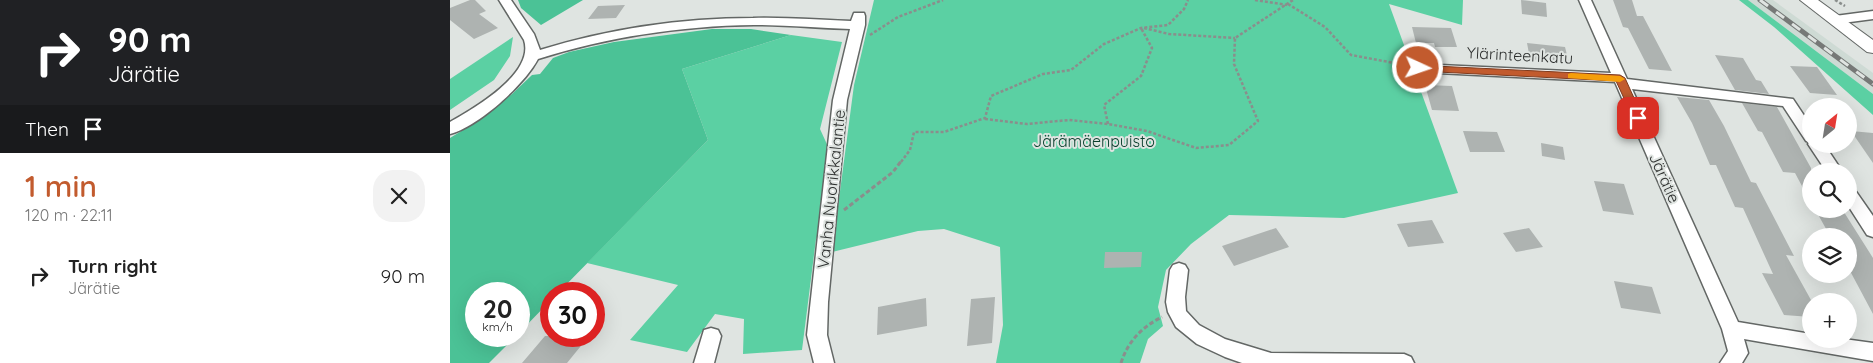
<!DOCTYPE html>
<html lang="en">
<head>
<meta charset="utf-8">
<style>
	:root { --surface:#fff; --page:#f2f2f2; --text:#222; --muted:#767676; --accent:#c25b2e }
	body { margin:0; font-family:Quicksand,sans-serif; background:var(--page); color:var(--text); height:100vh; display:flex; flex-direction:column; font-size:19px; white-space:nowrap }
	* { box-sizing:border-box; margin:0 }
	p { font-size:16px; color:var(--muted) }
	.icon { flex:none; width:28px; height:28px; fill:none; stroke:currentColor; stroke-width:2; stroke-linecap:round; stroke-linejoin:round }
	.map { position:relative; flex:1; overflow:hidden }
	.side { display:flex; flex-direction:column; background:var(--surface); width:450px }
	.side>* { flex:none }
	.top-card { background:#202124; color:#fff; overflow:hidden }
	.needle { width:32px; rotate:30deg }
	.fabs { position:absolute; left:1352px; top:98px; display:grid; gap:10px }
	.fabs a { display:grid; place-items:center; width:55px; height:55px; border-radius:50%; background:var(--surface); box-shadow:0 5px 20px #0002; font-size:25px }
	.speed { position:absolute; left:15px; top:282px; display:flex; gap:10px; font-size:25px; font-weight:700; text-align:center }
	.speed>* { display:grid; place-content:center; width:65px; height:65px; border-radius:50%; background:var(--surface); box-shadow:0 5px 20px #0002; line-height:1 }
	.speed small { font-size:12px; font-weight:400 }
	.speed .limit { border:8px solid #d22; background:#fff; color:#111 }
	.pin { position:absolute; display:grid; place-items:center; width:42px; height:42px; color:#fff; margin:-21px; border-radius:10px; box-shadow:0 2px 8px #0006 }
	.me { position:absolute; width:55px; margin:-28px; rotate:93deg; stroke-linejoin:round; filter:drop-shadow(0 0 4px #0008) }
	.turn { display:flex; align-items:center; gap:18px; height:105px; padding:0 25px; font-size:22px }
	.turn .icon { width:65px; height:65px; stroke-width:2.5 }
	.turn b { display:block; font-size:35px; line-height:42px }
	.then { display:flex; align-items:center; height:48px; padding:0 25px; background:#0003; gap:10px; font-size:19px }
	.round { display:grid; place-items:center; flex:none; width:52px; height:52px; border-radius:20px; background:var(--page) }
	.head { display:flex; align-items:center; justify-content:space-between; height:85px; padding:0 25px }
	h1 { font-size:30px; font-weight:600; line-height:38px; color:var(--accent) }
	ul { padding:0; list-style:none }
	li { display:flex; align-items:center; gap:15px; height:75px; padding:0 25px }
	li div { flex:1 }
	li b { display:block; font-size:19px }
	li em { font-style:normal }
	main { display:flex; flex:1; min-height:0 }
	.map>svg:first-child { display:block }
</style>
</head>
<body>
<main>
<section class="side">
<div class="top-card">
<div class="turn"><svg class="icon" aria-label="right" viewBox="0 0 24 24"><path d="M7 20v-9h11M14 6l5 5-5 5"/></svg><div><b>90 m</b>Järätie</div></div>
<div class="then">Then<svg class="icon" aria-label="arrive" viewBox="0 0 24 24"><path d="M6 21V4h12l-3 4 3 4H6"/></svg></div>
</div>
<div class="head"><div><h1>1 min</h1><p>120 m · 22:11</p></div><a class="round"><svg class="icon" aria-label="close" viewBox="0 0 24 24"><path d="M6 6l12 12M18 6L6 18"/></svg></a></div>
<ul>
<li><svg class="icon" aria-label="right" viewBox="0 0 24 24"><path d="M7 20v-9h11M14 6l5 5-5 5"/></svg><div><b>Turn right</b><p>Järätie</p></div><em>90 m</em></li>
</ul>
</section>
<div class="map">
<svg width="1423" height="363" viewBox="0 0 1423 363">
	<rect width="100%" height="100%" fill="#dfe4e1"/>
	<path fill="#cedad4" d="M 1298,0 L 1323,0 L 1423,73 L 1423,94 Z"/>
	<path fill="#5bd0a3" d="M 424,0 L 1013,0 L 1012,25 L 939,4 L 1008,193 L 894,218 L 779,215 L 741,244 L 716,270 L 708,307 L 713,326 L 698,339 L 690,363 L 546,363 L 553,325 L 550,247 L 494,229 L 468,231 L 382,252 L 404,85 Z
		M 1289,0 L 1298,0 L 1423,94 L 1423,115 L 1324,27 Z
		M 341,35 L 392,42 L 370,129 L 386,164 L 372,228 L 366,239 L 352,350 L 293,354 L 294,319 L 265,314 L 237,352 L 180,340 L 228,285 L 137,263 L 258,140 L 232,69 Z
		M 63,37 L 60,56 L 44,80 L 0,110 L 0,79 Z"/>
	<path fill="#4bc296" d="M 68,0 L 133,0 L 91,25 L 71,8 Z
		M 262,29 L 301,29 L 341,35 L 232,69 L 258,140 L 107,294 L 101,294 L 101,300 L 69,333 L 69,294 L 26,294 L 26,336 L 66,336 L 39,363 L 0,363 L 0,138 L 13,130 L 62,94 L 82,75 L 90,74 L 103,58 L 119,52 L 164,42 Z"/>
	<path fill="#aeb3b1" d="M 20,0 L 25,0 L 36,11 L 29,14 L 48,28 L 24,39 L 0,20 L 0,8 Z
		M 1071,0 L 1096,3 L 1097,17 L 1072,14 Z
		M 1163,0 L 1182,0 L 1187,16 L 1193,16 L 1222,71 L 1199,69 L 1178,28 L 1173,27 Z
		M 175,5 L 166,18 L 138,19 L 148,6 Z
		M 962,27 L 1001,28 L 1007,47 L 985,47 L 984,43 L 966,43 Z
		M 1077,43 L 1115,47 L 1119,63 L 1080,59 Z
		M 1265,55 L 1293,58 L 1306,80 L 1311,81 L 1319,94 L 1285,90 Z
		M 1340,66 L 1367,67 L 1387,95 L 1360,93 Z
		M 975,85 L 1002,86 L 1009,111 L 982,110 Z
		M 1227,97 L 1259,100 L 1274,126 L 1301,182 L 1306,183 L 1344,256 L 1336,255 L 1361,300 L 1361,317 L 1334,315 L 1312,273 L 1323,274 L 1293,208 L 1285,207 L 1266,165 L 1260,165 L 1242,123 Z
		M 1292,103 L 1327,107 L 1361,168 L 1361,203 L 1345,173 L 1333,172 L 1312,132 L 1308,131 Z
		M 1013,131 L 1047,132 L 1055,152 L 1020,152 Z
		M 1401,131 L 1423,133 L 1423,163 Z
		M 1091,143 L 1113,147 L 1115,160 L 1092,156 Z
		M 1144,181 L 1174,184 L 1184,215 L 1153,211 Z
		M 1365,209 L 1392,209 L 1423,258 L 1423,314 L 1399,269 L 1399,236 L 1380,236 Z
		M 982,220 L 994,243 L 958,247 L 947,224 Z
		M 826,228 L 839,247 L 784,266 L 772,246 Z
		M 1079,228 L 1093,247 L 1066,252 L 1053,233 Z
		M 655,252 L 692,252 L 691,267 L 654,268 Z
		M 1164,281 L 1202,287 L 1211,314 L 1171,308 Z
		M 545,297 L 542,343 L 517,346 L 521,299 Z
		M 476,298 L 477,326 L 427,335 L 428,307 Z
		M 95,336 L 139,336 L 117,363 L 72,363 Z"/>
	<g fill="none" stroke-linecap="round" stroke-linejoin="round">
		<g stroke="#636765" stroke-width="3">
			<path id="minor" d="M 49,0 L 61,0 L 84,34 L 90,50 C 158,29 231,18 303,18 C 336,17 369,20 401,21 L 404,13 L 414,13 L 415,16 L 415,25 L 397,100 L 378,302 L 377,335 L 384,363 L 364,363 L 357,335 L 383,100 L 400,29 C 368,28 336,25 304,25 C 230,26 158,37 88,59 C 74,85 29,126 0,134 L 0,122 C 25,108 85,73 74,40 Z
				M 1129,0 L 1141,0 L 1177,79 L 1343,99 L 1361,126 L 1361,144 L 1374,144 L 1392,171 L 1376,171 L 1358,144 L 1360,142 L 1356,141 L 1333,106 L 1182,89 L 1288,322 L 1361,334 L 1361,339 L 1394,339 L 1423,343 L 1423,361 L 1294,339 L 1298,353 L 1292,363 L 1270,363 L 1278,351 L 1272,329 L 1165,82 L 968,72 L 963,71 L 961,68 L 963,65 L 968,64 L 1161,73 Z
				M 1423,11 L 1423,19 L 1385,24 L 1378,20 L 1385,16 Z
				M 1399,188 L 1405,190 L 1423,216 L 1423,237 L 1417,235 L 1399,207 Z
				M 729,263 L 735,265 L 738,270 L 735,297 L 736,311 L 749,325 L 775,339 L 821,353 L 954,354 L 961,357 L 964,363 L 792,363 L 775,357 L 747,344 L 726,327 L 718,312 L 716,302 L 720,270 L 723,265 Z
				M 261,328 L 268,330 L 271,336 L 264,363 L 244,363 L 254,330 Z"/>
		</g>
		<g stroke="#636765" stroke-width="2">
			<path id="major" d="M 1350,0 L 1368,0 L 1423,40 L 1423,53 L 1417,52 Z"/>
		</g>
		<path stroke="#8a8e8c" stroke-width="2.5" stroke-dasharray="3 2" stroke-linecap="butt" d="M 805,0 L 837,5
			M 1385,0 L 1395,6
			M 838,4 L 875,27 L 901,55 L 955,65
			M 694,28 L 719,34 L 785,38
			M 420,35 L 448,17 L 493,0
			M 535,119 L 577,124 L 619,120 L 658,124 L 697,131 L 746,148 L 779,145 L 808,121 L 784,64 L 785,38 L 843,0
			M 658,124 L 654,105 L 691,76 L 702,48 L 691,28
			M 451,162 L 460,150 L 464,132 L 494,132 L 535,118 L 541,96 L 593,74 L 621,70 L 654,44 L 691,28 L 718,25 L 734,9 L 738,0"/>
		<path stroke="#8a8e8c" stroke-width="3" stroke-dasharray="4.5 2.5" stroke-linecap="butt" d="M 394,210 L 443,172 L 452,160
			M 671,363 C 678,341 692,327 712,317"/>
		<use href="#minor" fill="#fff" fill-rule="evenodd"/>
		<use href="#major" fill="#fff" fill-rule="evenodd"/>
		<g stroke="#767977" stroke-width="5">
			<path id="rail" d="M 1310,0 L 1423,84"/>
		</g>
		<use href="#rail" stroke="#dfe4e1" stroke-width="3" stroke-dasharray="10" stroke-linecap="butt"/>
	</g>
	<path fill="#c25b2e" stroke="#7e3b1e" d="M 964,65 L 1170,75 L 1175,78 L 1193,118 L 1191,120 L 1184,120 L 1166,81 L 968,71 L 964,70 Z"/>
	<path fill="#f59e0b" d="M 1121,73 L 1170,76 L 1175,79 L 1170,82 L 1118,78 L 1118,74 Z"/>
	<g text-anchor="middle" stroke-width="4" stroke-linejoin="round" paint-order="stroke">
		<g font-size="16" fill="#2d2f2e" stroke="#dfe4e1">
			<text transform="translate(1070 55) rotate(3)" y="6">Ylärinteenkatu</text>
			<text transform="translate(1215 178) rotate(66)" y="6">Järätie</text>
			<text transform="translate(381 189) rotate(-84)" y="6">Vanha Nuorikkalantie</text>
		</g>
		<g font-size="16" fill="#083d2b" stroke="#dfe4e1">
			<text x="644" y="147">Järämäenpuisto</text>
		</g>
	</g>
</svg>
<div class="fabs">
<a><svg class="needle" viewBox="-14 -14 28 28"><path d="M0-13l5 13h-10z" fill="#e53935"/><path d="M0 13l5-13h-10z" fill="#767676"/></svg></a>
<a><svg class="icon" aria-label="search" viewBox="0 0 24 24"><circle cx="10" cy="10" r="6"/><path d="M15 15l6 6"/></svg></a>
<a><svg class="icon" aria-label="layers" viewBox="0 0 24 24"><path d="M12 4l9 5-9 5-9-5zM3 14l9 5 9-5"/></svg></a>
<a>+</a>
</div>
<div class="speed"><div>20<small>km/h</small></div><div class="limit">30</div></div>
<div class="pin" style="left:1188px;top:118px;background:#d93025"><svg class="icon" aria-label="arrive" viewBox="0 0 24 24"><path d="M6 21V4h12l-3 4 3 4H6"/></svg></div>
<svg class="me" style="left:968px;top:68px" viewBox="-20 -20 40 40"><circle r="17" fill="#c25b2e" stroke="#fff" stroke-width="3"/><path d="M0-11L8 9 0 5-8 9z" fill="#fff"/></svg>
</div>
</main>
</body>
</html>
